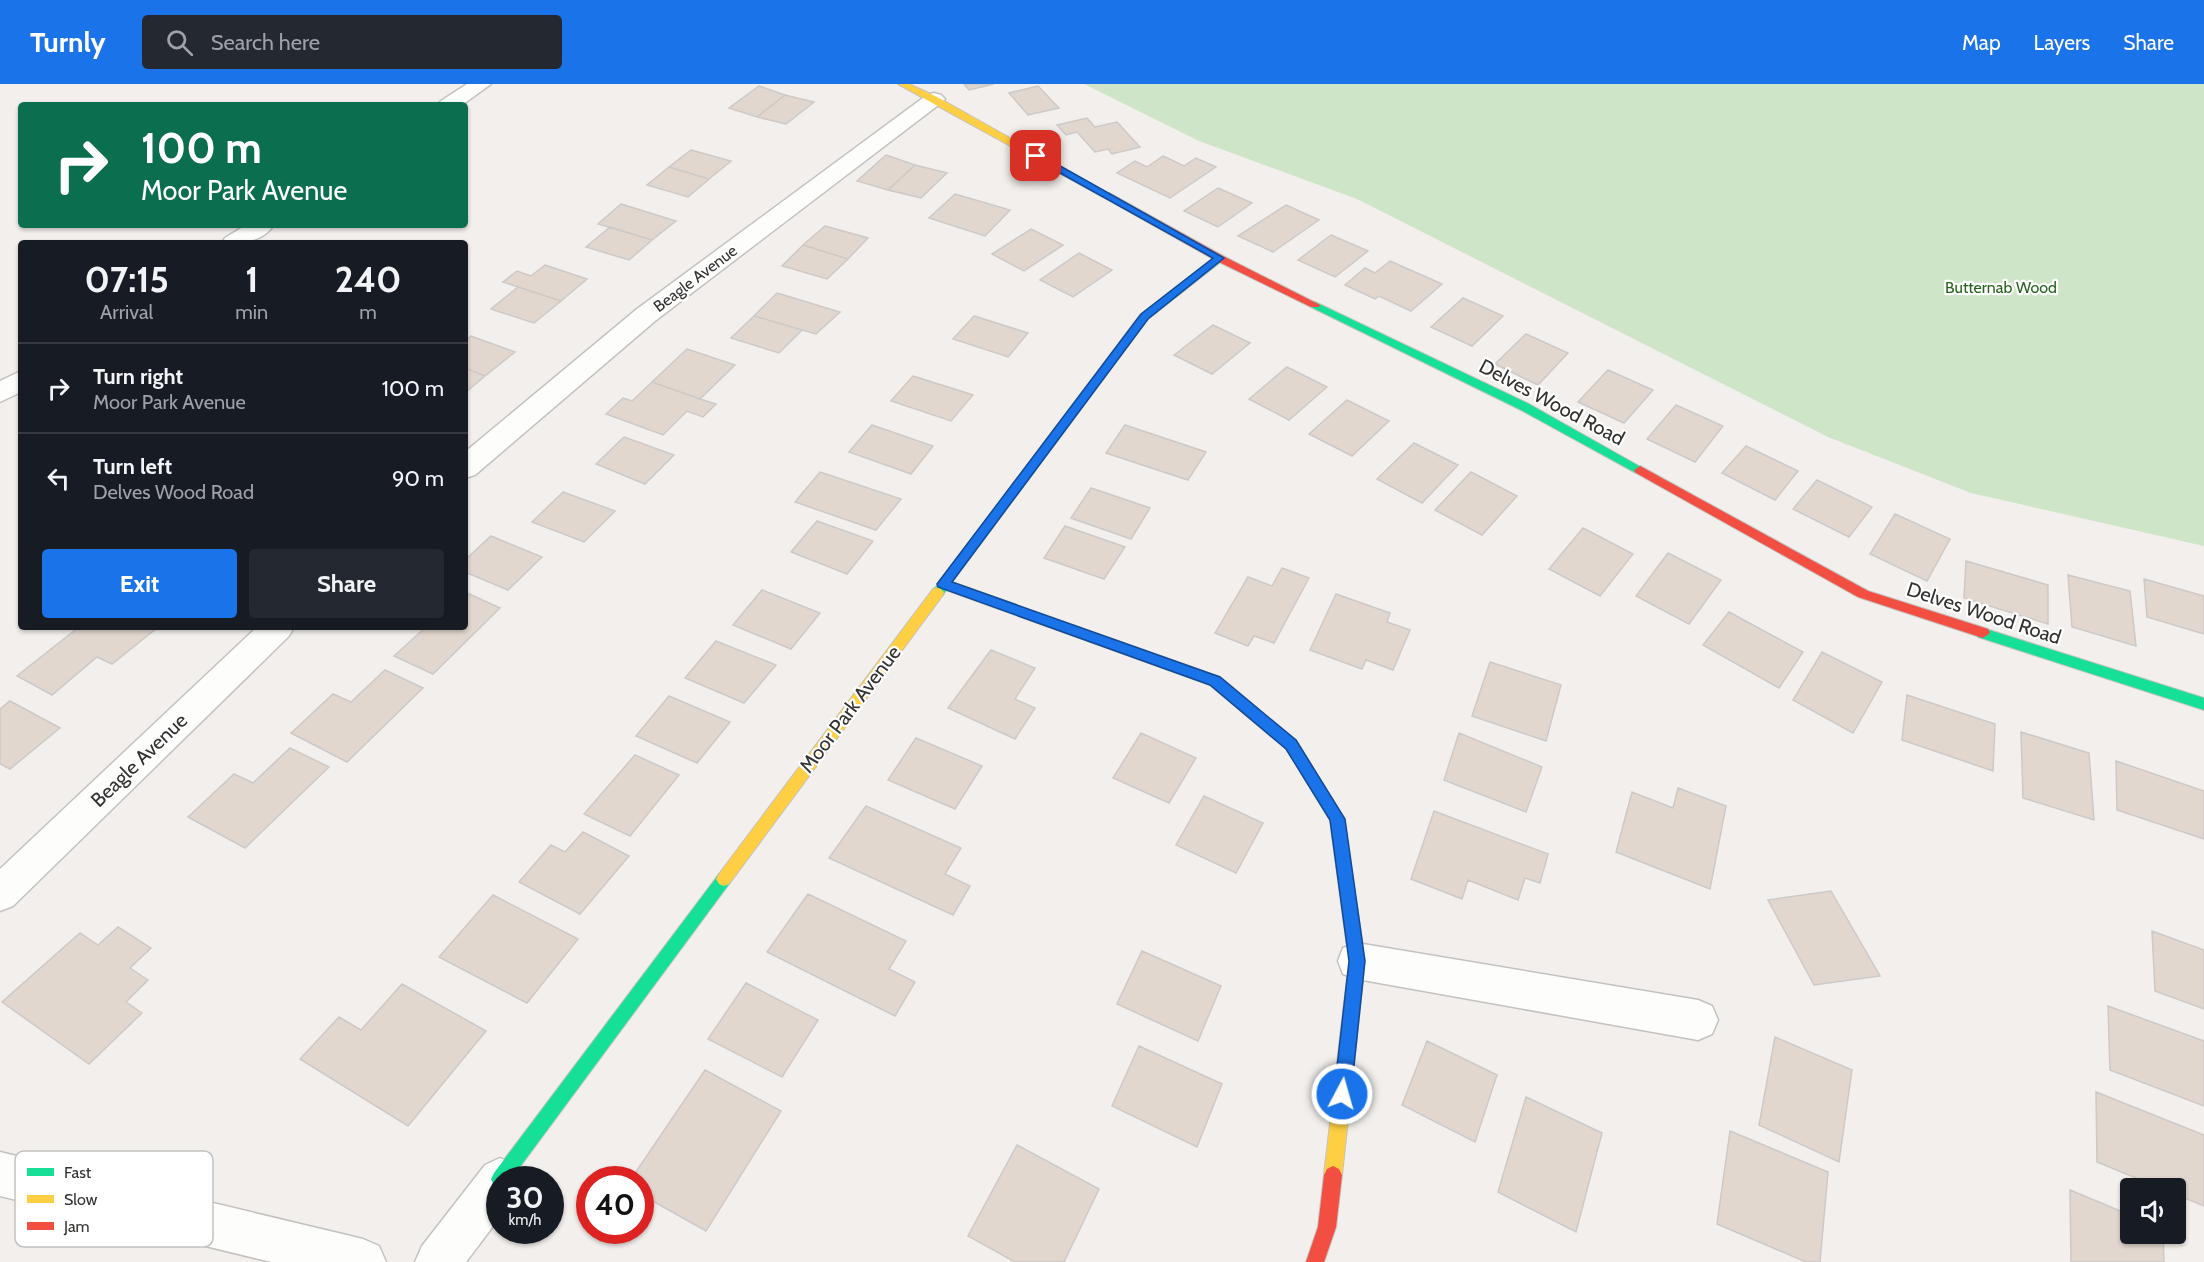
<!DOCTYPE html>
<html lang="en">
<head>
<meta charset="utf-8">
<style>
	:root { --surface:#171b24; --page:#242831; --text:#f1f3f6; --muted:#9ea1a6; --line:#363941; --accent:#1a73e8 }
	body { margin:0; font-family:Cabin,sans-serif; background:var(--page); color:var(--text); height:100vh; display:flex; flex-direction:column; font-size:22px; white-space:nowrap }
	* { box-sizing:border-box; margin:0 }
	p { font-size:20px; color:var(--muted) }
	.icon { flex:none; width:33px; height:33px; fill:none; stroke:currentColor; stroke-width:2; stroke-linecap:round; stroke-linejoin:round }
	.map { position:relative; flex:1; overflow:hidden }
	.sheet { position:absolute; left:18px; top:156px; width:450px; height:390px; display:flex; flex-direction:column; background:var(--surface); border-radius:6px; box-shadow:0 2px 4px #0004 }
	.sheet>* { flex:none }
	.hud { position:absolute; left:18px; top:18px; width:450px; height:126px; border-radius:6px; box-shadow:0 2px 4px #0004; background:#0b6e4f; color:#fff; overflow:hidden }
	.controls { position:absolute; left:2120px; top:1094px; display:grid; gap:12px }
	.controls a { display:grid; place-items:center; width:66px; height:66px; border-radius:6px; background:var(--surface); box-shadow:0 2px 4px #0004; font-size:30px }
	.speed { position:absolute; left:486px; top:1082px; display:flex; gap:12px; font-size:30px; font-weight:700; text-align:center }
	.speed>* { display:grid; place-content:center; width:78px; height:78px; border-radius:50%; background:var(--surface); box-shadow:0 2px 4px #0004; line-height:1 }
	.speed small { font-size:15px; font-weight:400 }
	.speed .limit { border:9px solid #d22; background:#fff; color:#111 }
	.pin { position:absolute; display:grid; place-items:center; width:51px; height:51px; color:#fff; margin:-26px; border-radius:12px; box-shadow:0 3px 9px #0006 }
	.me { position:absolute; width:66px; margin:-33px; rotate:6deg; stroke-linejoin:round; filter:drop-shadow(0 0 4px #0008) }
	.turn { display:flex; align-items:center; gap:21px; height:126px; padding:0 24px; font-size:27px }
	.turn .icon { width:78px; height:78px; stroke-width:2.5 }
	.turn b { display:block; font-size:42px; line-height:51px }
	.eta { display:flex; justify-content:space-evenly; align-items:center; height:102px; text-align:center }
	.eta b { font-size:36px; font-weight:700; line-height:42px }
	.action { display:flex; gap:12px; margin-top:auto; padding:12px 24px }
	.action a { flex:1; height:69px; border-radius:6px; background:var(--accent); color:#fff; font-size:24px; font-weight:700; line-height:69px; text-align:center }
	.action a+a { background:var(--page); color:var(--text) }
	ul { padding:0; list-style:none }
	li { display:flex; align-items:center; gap:18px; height:90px; padding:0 24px; border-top:2px solid var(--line) }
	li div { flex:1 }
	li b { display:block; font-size:22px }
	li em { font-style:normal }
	header { display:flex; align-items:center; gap:36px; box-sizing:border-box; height:84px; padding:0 30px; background:var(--accent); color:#fff }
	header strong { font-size:28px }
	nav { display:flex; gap:33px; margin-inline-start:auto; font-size:21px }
	.search { width:420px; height:54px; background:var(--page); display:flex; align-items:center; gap:15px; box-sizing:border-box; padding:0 21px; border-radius:6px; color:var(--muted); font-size:22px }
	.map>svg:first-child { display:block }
</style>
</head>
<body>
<header>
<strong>Turnly</strong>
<div class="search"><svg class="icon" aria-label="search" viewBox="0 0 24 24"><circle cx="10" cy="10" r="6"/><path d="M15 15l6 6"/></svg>Search here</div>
<nav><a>Map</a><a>Layers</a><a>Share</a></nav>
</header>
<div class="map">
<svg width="2204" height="1178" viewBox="0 0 2204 1178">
	<rect width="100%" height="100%" fill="#f2efec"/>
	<path fill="#cee5c7" d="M 1084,0 L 2204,0 L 2204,462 L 1971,409 L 1828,353 L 1357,115 L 1199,57 Z"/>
	<path fill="#e2d7ce" stroke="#ccc9c7" stroke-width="1.5" d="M 964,0 L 994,0 L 969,6 Z
		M 759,2 L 785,11 L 757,33 L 729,24 Z
		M 1038,2 L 1059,24 L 1028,31 L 1009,9 Z
		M 785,11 L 814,18 L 786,40 L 757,33 Z
		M 1087,34 L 1095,43 L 1117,38 L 1140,63 L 1112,70 L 1108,65 L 1095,68 L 1077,48 L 1066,51 L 1057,41 Z
		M 691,66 L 731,77 L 709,95 L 669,83 Z
		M 886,71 L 915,81 L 888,106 L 857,97 Z
		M 1163,72 L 1184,82 L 1196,74 L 1216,83 L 1170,114 L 1117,89 L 1135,77 L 1147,83 Z
		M 915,81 L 947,89 L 921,114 L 888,106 Z
		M 669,83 L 709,95 L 688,113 L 647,101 Z
		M 1218,104 L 1252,119 L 1218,143 L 1184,127 Z
		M 955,110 L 1010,126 L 985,152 L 929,134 Z
		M 621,120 L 676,137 L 652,156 L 598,140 Z
		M 1286,121 L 1319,136 L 1273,168 L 1238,152 Z
		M 825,142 L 868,154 L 848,175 L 803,161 Z
		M 610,143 L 652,156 L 629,176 L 586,163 Z
		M 1031,145 L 1063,161 L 1024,187 L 992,170 Z
		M 1331,151 L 1368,167 L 1335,193 L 1298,176 Z
		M 803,161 L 848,175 L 827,195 L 782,182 Z
		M 1079,169 L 1112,186 L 1073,213 L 1040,196 Z
		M 1390,177 L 1442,200 L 1411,227 L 1379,212 L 1375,215 L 1345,201 L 1365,184 L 1375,189 Z
		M 545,181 L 587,195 L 561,217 L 503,198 L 517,187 L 531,192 Z
		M 518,203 L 561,217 L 534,239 L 491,225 Z
		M 777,209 L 840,228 L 816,250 L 754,232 Z
		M 1463,214 L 1503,232 L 1472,262 L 1431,243 Z
		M 754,232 L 802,246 L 779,269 L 731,254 Z
		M 974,232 L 1028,249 L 1008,273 L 953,255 Z
		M 1213,241 L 1250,259 L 1212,290 L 1174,271 Z
		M 1526,250 L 1568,269 L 1538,301 L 1495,280 Z
		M 471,252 L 515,268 L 485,292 L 465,284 L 465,257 Z
		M 687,265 L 735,281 L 700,315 L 652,298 Z
		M 1287,283 L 1327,303 L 1289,336 L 1249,315 Z
		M 465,284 L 485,292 L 465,309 Z
		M 1608,286 L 1653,306 L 1624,339 L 1578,318 Z
		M 913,292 L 973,311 L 951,337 L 891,317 Z
		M 652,298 L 700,315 L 716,320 L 703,333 L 687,327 L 663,351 L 606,330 L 623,314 L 632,317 Z
		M 1347,316 L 1389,337 L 1352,372 L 1309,350 Z
		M 1676,321 L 1723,342 L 1695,378 L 1647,355 Z
		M 872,341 L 933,362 L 911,390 L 849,368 Z
		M 1125,341 L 1206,368 L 1188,396 L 1106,369 Z
		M 624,353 L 674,371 L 645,400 L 596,380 Z
		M 1414,359 L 1458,381 L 1422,419 L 1377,395 Z
		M 1746,362 L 1798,387 L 1775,416 L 1722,389 Z
		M 820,388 L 901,415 L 876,446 L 795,418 Z
		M 1471,388 L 1517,412 L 1482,451 L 1435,426 Z
		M 1817,396 L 1872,423 L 1849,453 L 1793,425 Z
		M 1091,404 L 1150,424 L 1131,455 L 1071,434 Z
		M 563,408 L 615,427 L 584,458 L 532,438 Z
		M 1895,430 L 1950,455 L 1927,497 L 1870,470 Z
		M 817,437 L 873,457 L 847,490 L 791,468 Z
		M 1065,442 L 1125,463 L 1104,495 L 1044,474 Z
		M 1583,444 L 1633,470 L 1600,512 L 1549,485 Z
		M 491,452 L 542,473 L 508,506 L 465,488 L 465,476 Z
		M 1668,469 L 1721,496 L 1689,540 L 1636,512 Z
		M 1966,477 L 2048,501 L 2048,540 L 1964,514 Z
		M 1282,484 L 1309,494 L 1274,559 L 1254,552 L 1248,562 L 1215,549 L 1248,493 L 1272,502 Z
		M 2068,491 L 2130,507 L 2136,562 L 2072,543 Z
		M 2144,495 L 2204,512 L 2204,550 L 2147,533 Z
		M 762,506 L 820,529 L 791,565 L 733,541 Z
		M 465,508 L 500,524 L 433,590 L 394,572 L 426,543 L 465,543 Z
		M 1336,510 L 1390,529 L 1387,538 L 1410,546 L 1393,586 L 1366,576 L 1362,585 L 1310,566 Z
		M 1729,528 L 1803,568 L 1779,604 L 1703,561 Z
		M 79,543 L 157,544 L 112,580 L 97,573 L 52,611 L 17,592 Z
		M 716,557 L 776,581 L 744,619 L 685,594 Z
		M 991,566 L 1035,584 L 1015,615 L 1035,624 L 1015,655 L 948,624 Z
		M 1822,568 L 1882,598 L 1853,649 L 1793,616 Z
		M 1490,578 L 1561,601 L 1546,657 L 1472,632 Z
		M 385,586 L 423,604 L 347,678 L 291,649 L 333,610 L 351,618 Z
		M 1907,611 L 1995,640 L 1993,687 L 1902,656 Z
		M 669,612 L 730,638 L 697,679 L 636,652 Z
		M 10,617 L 60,644 L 10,685 L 0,680 L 0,625 Z
		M 2021,648 L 2089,669 L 2094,736 L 2023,714 Z
		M 1141,649 L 1196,674 L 1169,719 L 1113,694 Z
		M 1459,649 L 1542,683 L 1526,728 L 1444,696 Z
		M 916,654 L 982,682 L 955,725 L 888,696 Z
		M 290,664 L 329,683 L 245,764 L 188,733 L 234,690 L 253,699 Z
		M 635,671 L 679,691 L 630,752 L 584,730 Z
		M 2116,677 L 2204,707 L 2204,755 L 2117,726 Z
		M 1678,704 L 1726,722 L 1710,805 L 1616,768 L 1632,708 L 1673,724 Z
		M 1204,712 L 1263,739 L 1236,789 L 1176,761 Z
		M 866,722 L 961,764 L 945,790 L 970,802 L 953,831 L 829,774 Z
		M 1434,727 L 1548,770 L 1540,799 L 1525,794 L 1518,816 L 1468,796 L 1462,815 L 1411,795 Z
		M 583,748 L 629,772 L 580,830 L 519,798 L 551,761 L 565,768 Z
		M 1831,807 L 1880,892 L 1814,901 L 1768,816 Z
		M 808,810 L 906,857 L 889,885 L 915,898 L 895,932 L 767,868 Z
		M 493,811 L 578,855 L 527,919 L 439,873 Z
		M 118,843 L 151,864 L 130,884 L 148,896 L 126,918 L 142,929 L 89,980 L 2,918 L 80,849 L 98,861 Z
		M 2152,847 L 2204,866 L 2204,925 L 2155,907 Z
		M 1142,867 L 1221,902 L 1198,957 L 1117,920 Z
		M 746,899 L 818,936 L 782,993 L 708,955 Z
		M 402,900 L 486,947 L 408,1042 L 300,975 L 339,933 L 361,946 Z
		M 2108,922 L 2204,957 L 2204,1022 L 2110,986 Z
		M 1775,953 L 1852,986 L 1839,1078 L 1759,1041 Z
		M 1427,957 L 1497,991 L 1475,1058 L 1402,1021 Z
		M 1139,962 L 1222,1000 L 1197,1063 L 1112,1022 Z
		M 705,986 L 781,1027 L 706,1147 L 640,1110 L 640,1095 L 631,1095 Z
		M 2096,1008 L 2204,1051 L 2204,1122 L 2175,1110 L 2175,1104 L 2160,1104 L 2097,1078 Z
		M 1526,1013 L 1602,1049 L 1576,1148 L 1498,1108 Z
		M 1730,1047 L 1828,1088 L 1820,1178 L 1806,1178 L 1717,1140 Z
		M 1017,1061 L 1099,1105 L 1064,1178 L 1015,1178 L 968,1152 Z
		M 2070,1106 L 2130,1131 L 2130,1149 L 2163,1149 L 2164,1178 L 2071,1178 Z"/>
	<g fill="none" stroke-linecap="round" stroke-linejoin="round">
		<g stroke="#c4c2c0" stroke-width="3">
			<path id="street" d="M 467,0 L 491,0 L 462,21 L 437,21 L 441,17 Z
				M 934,9 L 941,11 L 945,15 L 941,19 L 655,237 L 475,391 L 465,394 L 465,368 L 637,225 L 927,11 Z
				M 246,141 L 274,141 C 261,159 242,159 222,159 L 225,154 Z
				M 21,287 L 21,308 L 0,318 L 0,297 Z
				M 257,543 L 294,543 L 289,552 L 13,822 L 0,827 L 0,785 Z
				M 1357,859 L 1698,916 L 1712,922 L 1718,936 L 1712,950 L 1698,956 L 1357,895 L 1343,890 L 1338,877 L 1343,864 Z
				M 0,1068 L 363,1155 L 379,1162 L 386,1178 L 271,1178 L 0,1112 Z
				M 500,1074 L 515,1081 L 521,1095 L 500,1095 L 500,1133 L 466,1178 L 415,1178 L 422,1162 L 485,1081 Z"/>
		</g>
		<g stroke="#c4c2c0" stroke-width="2">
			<path id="fast" d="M 1219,171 L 1223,172 L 1223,176 L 1148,235 L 952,498 L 1220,593 L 1258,625 L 1260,629 L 1258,633 L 1248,633 L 1210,601 L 946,506 L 943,511 L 938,513 L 932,508 L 1140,231 Z
				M 1315,218 L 1529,320 L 1646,386 L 1644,389 L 1636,389 L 1521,326 L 1311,223 L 1311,219 Z
				M 1983,544 L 2204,614 L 2204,626 L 1978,553 L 1976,549 Z
				M 724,788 L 729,790 L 732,795 L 729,800 L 511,1095 L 500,1095 L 500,1104 L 494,1101 L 491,1095 L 494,1089 L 719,790 Z"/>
		</g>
		<g stroke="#c4c2c0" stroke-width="2">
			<path id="slow" d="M 898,0 L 909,0 L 937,13 L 1111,111 L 1103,113 Z
				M 938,503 L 944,508 L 943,511 L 729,800 L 724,802 L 719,800 L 716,795 L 719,790 L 933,505 Z
				M 1253,623 L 1296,656 L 1344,735 L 1365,877 L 1342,1091 L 1339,1097 L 1333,1100 L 1327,1097 L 1324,1091 L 1349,877 L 1330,736 L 1286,664 L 1248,633 L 1246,629 L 1248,625 Z"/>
		</g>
		<g stroke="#c4c2c0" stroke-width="2">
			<path id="jam" d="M 1103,109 L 1109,109 L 1223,172 L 1320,221 L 1319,223 L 1311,223 L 1215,176 L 1103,113 Z
				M 1640,382 L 1868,507 L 1988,545 L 1990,549 L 1983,554 L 1858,513 L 1636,389 L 1634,386 Z
				M 1333,1082 L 1339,1085 L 1342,1091 L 1336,1143 L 1324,1178 L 1306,1178 L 1318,1143 L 1324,1091 L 1327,1085 Z"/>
		</g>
		<use href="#street" fill="#fdfdfc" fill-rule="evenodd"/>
		<use href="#fast" fill="#16e098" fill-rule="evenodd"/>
		<use href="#slow" fill="#ffcf43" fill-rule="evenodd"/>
		<use href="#jam" fill="#f24e42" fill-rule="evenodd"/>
	</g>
	<path fill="#1a73e8" stroke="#114b97" stroke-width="1.5" d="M 1033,70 L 1039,70 L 1224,174 L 1148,235 L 952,498 L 1220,593 L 1296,656 L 1345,735 L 1365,877 L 1351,1010 L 1348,1016 L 1342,1019 L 1336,1016 L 1334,1010 L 1349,877 L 1330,736 L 1286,665 L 1210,601 L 938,503 L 937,500 L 1141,230 L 1213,174 L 1033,74 Z"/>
	<g text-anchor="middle" stroke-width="4.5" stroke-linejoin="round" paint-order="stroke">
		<g font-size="16" fill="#343230" stroke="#fff">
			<text transform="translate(695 194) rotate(-37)" y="6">Beagle Avenue</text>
		</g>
		<g font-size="16" fill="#27631c" stroke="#fff">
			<text x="2001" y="209">Butternab Wood</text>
		</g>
		<g font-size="20" fill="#343230" stroke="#fff">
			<text transform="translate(1552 318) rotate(28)" y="7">Delves Wood Road</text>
			<text transform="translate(1984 529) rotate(18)" y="7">Delves Wood Road</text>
			<text transform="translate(850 625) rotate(-53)" y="7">Moor Park Avenue</text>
			<text transform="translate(139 676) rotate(-44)" y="7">Beagle Avenue</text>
		</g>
	</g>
	<rect x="15" y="1067" width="198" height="96" rx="9" fill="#fff" stroke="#c2c2c1" stroke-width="1.5"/>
	<rect x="27" y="1084" width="27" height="8" fill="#16e098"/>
	<rect x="27" y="1111" width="27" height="8" fill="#ffcf43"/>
	<rect x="27" y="1138" width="27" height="8" fill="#f24e42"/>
	<g font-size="16" fill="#343230">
		<text x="64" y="1094">Fast</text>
		<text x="64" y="1121">Slow</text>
		<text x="64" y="1148">Jam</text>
	</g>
</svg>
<div class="controls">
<a><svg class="icon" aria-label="sound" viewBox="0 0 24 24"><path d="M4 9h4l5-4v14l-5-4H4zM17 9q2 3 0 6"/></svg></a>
</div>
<div class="speed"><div>30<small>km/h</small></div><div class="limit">40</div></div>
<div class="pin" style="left:1036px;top:72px;background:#d93025"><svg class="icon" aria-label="arrive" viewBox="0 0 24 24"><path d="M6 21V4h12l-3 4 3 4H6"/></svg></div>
<svg class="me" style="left:1342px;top:1010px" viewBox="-20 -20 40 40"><circle r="17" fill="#1a73e8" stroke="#fff" stroke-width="3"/><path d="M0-11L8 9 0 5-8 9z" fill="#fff"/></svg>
<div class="hud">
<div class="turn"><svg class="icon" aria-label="right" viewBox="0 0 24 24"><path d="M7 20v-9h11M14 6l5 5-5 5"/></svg><div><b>100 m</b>Moor Park Avenue</div></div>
</div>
<section class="sheet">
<div class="eta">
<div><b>07:15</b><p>Arrival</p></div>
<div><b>1</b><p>min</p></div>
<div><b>240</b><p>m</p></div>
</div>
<ul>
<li><svg class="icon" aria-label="right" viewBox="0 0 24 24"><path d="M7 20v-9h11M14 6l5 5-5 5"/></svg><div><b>Turn right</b><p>Moor Park Avenue</p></div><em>100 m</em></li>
<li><svg class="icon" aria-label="left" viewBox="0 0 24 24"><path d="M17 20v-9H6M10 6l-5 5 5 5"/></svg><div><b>Turn left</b><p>Delves Wood Road</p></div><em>90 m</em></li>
</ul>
<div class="action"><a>Exit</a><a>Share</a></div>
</section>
</div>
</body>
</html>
